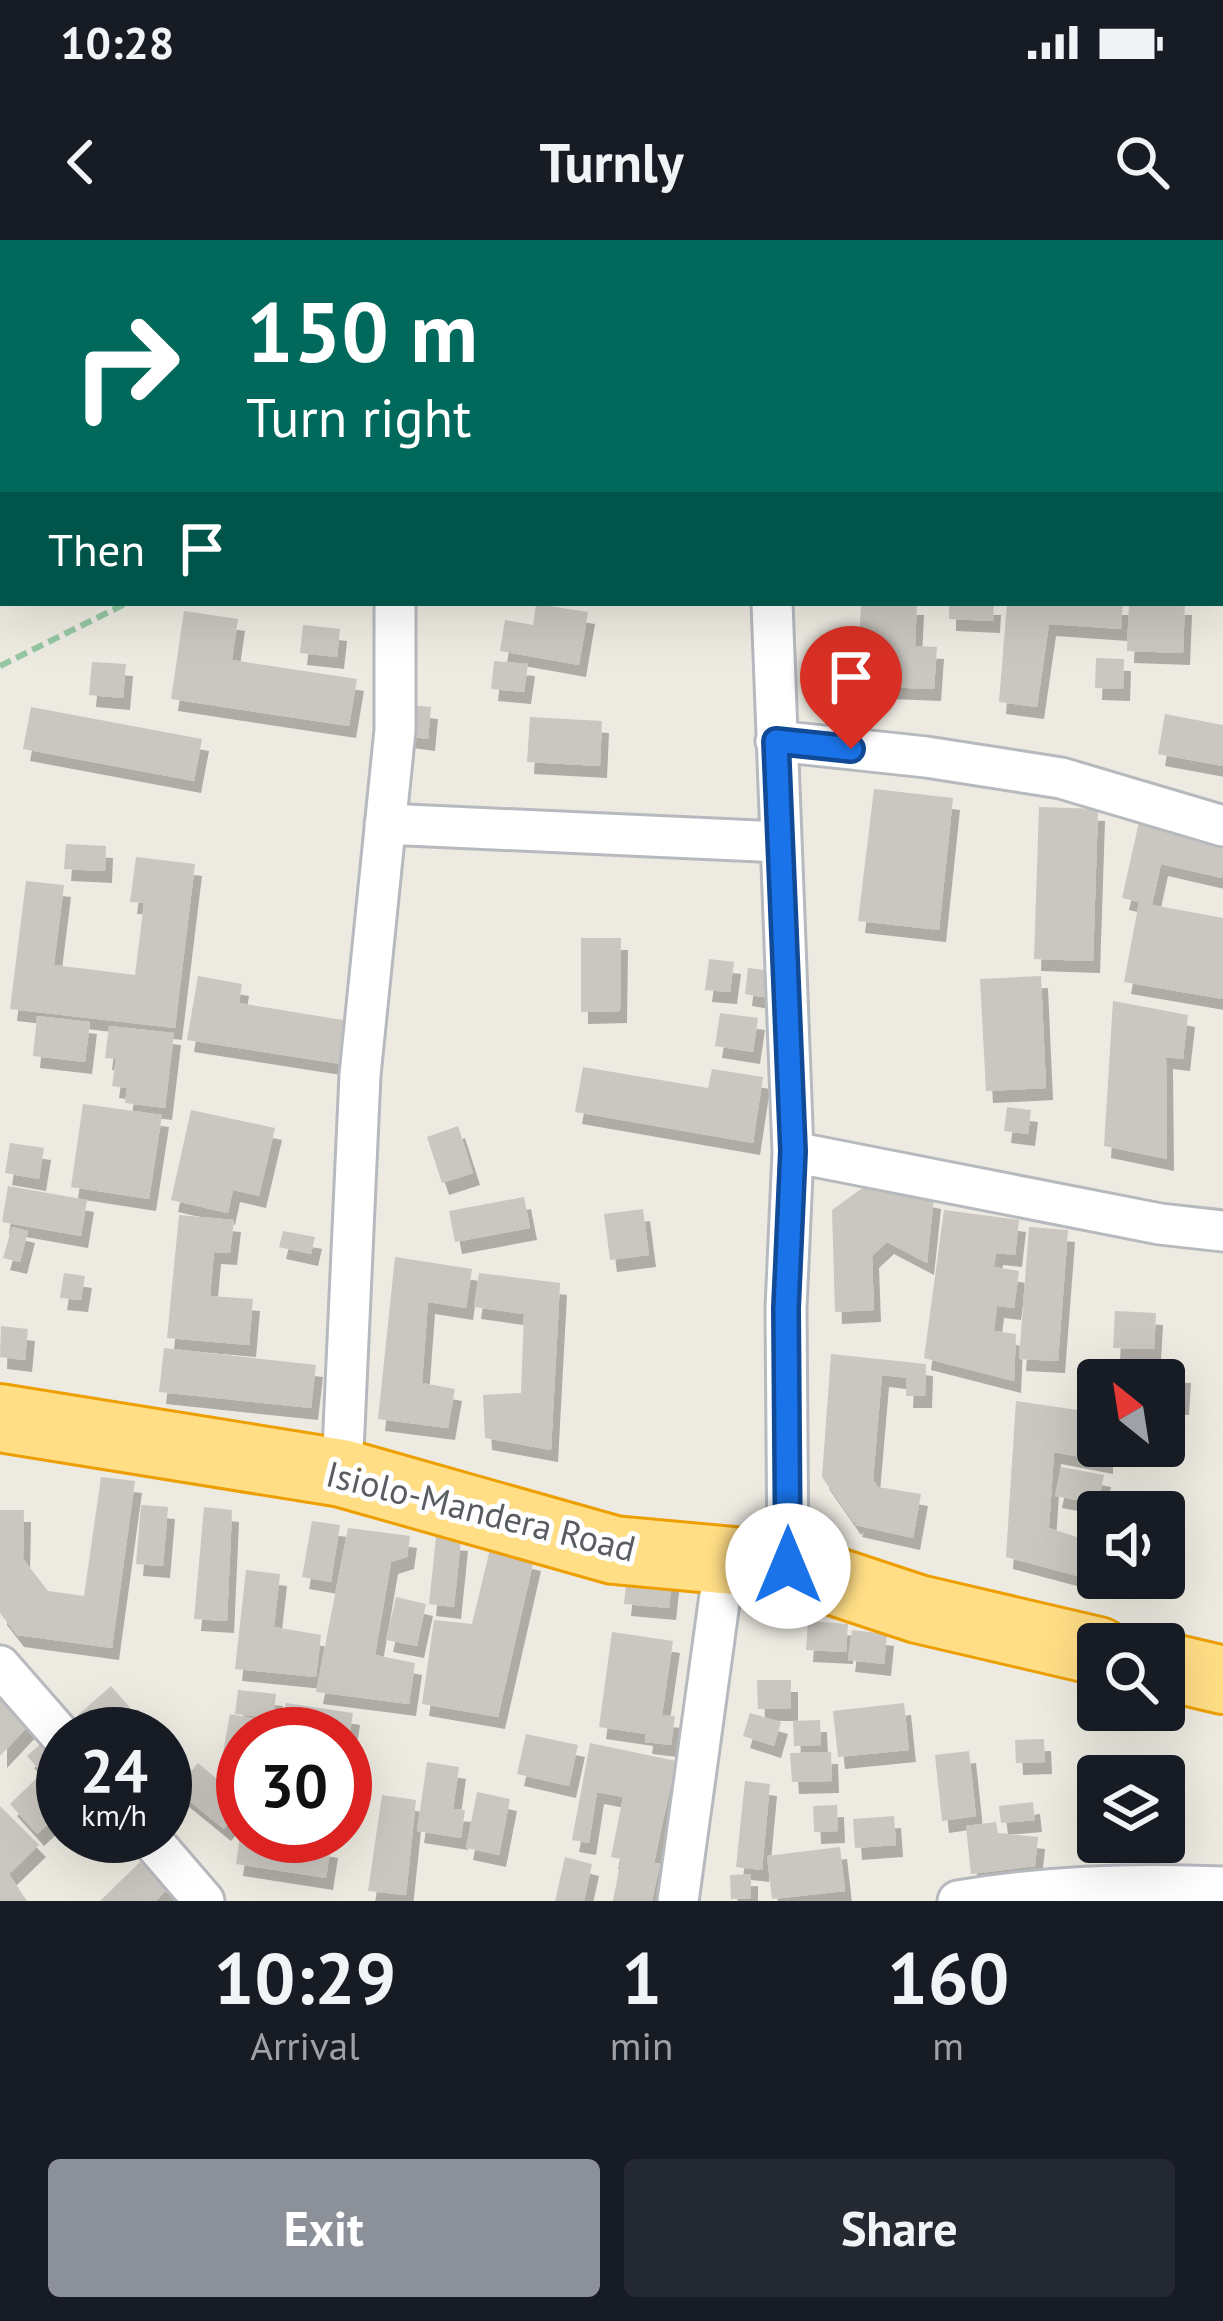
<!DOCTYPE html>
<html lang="en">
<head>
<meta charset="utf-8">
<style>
	:root { --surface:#171b24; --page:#242831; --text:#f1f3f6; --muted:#9ea1a6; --accent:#8c9099 }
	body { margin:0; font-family:"PT Sans",sans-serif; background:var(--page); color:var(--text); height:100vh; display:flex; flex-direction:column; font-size:45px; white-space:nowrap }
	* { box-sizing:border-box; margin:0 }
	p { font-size:39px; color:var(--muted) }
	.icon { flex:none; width:66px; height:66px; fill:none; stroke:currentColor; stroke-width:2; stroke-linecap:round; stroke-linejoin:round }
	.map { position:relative; height:1661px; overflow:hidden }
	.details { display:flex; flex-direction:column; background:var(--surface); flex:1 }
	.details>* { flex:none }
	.top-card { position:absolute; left:0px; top:0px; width:1224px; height:366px; box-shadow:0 12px 48px #0002; background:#00695c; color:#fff; overflow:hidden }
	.needle { width:78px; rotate:330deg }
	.fabs { position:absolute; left:1077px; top:1119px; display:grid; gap:24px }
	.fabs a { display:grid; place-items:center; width:108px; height:108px; border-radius:12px; background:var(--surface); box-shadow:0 12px 48px #0002; font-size:60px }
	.speed { position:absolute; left:36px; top:1467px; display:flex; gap:24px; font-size:60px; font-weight:700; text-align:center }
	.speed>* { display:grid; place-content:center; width:156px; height:156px; border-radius:50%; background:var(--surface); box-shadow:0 12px 48px #0002; line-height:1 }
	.speed small { font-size:30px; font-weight:400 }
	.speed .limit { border:18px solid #d22; background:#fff; color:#111 }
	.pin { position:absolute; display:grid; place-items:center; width:102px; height:102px; color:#fff; margin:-123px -51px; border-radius:50% 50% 50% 0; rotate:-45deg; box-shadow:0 0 12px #0007 }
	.pin .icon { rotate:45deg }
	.me { position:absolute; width:132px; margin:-66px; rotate:0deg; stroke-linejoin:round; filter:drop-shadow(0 0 9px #0008) }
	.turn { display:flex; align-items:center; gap:42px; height:252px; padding:0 48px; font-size:54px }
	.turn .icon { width:156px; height:156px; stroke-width:2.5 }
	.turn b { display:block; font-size:84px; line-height:102px }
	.then { display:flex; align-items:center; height:114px; padding:0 48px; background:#0003; gap:24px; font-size:45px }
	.eta { display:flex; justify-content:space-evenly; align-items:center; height:204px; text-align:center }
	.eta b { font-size:72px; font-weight:700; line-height:84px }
	.cta { display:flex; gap:24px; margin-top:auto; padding:24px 48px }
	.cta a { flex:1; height:138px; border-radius:12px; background:var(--accent); color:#fff; font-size:48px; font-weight:700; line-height:138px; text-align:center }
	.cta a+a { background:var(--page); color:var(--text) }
	.status { display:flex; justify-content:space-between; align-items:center; height:84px; padding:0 60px; background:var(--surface); direction:ltr }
	.status svg { height:33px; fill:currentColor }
	header { display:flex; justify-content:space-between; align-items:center; height:156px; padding:0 48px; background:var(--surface); font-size:54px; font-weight:700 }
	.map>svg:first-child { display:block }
</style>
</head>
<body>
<div class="status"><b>10:28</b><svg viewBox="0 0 49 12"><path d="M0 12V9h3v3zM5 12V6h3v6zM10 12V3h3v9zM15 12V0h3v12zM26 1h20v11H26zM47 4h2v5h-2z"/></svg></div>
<header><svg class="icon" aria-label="back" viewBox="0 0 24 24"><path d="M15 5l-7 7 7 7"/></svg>Turnly<svg class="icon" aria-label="search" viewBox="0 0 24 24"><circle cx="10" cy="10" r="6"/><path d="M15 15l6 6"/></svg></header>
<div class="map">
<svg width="1223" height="1661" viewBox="0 0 1223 1661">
	<defs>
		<filter id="shadow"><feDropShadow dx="7" dy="12" stdDeviation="0" flood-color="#0004"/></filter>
	</defs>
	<rect width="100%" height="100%" fill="#edeae1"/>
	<path fill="#cac6c0" filter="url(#shadow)" d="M 861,363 L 917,363 L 915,406 L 937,407 L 934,449 L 857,446 Z
		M 949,363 L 994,363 L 993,381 L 949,379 Z
		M 1007,363 L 1123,363 L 1121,389 L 1049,384 L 1037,467 L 999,462 Z
		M 1129,363 L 1185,363 L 1183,413 L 1127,411 Z
		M 536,364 L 588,372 L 579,425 L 500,411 L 505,380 L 533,385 Z
		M 184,371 L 238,379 L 232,420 L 357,439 L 349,486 L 171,459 Z
		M 303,385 L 340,389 L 337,417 L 300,413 Z
		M 1096,418 L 1124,419 L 1123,449 L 1095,448 Z
		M 494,421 L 528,424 L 524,452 L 491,449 Z
		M 92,422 L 126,424 L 123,458 L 89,455 Z
		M 410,465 L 431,467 L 428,499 L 406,496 Z
		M 31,467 L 202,499 L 194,541 L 23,509 Z
		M 1165,474 L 1223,485 L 1223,526 L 1158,514 Z
		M 530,477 L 602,481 L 600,526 L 527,522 Z
		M 874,549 L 953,558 L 939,690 L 858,681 Z
		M 1039,567 L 1098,569 L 1093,721 L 1034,719 Z
		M 1139,582 L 1223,601 L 1222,638 L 1161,624 L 1152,665 L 1223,678 L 1223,759 L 1124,742 L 1139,662 L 1122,658 Z
		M 66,604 L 106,606 L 105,631 L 64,629 Z
		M 136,617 L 195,624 L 175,788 L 10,769 L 26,641 L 64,645 L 54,725 L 135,735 L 144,663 L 130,662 Z
		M 581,698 L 621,698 L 620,771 L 581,772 Z
		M 709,719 L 734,722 L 730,752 L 705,750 Z
		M 748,728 L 771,731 L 768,758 L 745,754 Z
		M 198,736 L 242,744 L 239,763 L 355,782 L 347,825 L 187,800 Z
		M 1041,736 L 1046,848 L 986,851 L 980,739 Z
		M 1113,761 L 1188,775 L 1183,819 L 1166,817 L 1167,919 L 1104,906 Z
		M 720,773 L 758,778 L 753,812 L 715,806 Z
		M 37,776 L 90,782 L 85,822 L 33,816 Z
		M 109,786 L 174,793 L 165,868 L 125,863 L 127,848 L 112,846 L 116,819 L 105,818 Z
		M 583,827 L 708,848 L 712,829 L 763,837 L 753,903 L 575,872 Z
		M 83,864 L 162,875 L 149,959 L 71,947 Z
		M 1007,867 L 1031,870 L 1028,894 L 1004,891 Z
		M 191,870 L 275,888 L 259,956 L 233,950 L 228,973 L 171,960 Z
		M 458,886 L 473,933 L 442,943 L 427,897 Z
		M 10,903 L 44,908 L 39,939 L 5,933 Z
		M 868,944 L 934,957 L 927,1023 L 887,1002 L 872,1016 L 874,1070 L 835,1072 L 832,970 Z
		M 8,946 L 87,960 L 81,996 L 2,982 Z
		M 524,957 L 530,988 L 455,1002 L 449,971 Z
		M 643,969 L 649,1015 L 610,1020 L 604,974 Z
		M 944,970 L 1019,980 L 1015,1015 L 996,1013 L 994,1027 L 1019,1031 L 1014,1068 L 997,1066 L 994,1091 L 1016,1094 L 1014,1141 L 924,1118 Z
		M 179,975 L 234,980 L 230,1013 L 214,1012 L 210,1056 L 253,1059 L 249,1105 L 167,1098 Z
		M 12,987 L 28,991 L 20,1022 L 3,1018 Z
		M 1029,987 L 1068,990 L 1058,1121 L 1019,1119 Z
		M 283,991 L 315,997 L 311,1014 L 279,1007 Z
		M 395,1017 L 472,1029 L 466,1068 L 428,1062 L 422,1143 L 455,1149 L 448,1188 L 378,1179 Z
		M 64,1033 L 85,1036 L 81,1060 L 60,1058 Z
		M 479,1033 L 560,1043 L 551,1210 L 485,1198 L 483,1155 L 521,1153 L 524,1074 L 474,1067 Z
		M 1115,1071 L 1156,1073 L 1154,1109 L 1113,1108 Z
		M 1,1086 L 28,1089 L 25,1120 L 0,1117 Z
		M 164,1108 L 316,1125 L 311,1168 L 159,1152 Z
		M 831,1114 L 926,1124 L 925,1156 L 906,1156 L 907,1138 L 882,1135 L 873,1240 L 878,1247 L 921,1254 L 913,1298 L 855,1285 L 857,1280 L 854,1283 L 822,1237 Z
		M 1145,1130 L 1184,1131 L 1182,1163 L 1164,1162 L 1164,1140 L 1145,1140 Z
		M 1016,1161 L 1098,1173 L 1098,1206 L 1106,1206 L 1106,1222 L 1054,1212 L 1049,1288 L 1092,1302 L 1085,1338 L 1006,1317 Z
		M 1061,1227 L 1104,1235 L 1098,1264 L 1055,1256 Z
		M 101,1237 L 135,1241 L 112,1408 L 17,1395 L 0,1373 L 0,1270 L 24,1270 L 23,1319 L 48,1351 L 84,1356 Z
		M 141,1265 L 168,1267 L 163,1326 L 136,1324 Z
		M 204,1267 L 232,1270 L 227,1381 L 194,1379 Z
		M 312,1281 L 340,1285 L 331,1342 L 302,1337 Z
		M 348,1288 L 410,1296 L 407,1317 L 391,1322 L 375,1415 L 415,1423 L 409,1464 L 316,1452 Z
		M 436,1297 L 461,1299 L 454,1367 L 429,1364 Z
		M 490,1309 L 534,1319 L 498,1477 L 422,1464 L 434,1380 L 472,1384 Z
		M 628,1326 L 673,1331 L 669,1368 L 624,1364 Z
		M 246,1330 L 280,1334 L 274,1387 L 321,1395 L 316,1437 L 235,1429 Z
		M 396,1357 L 426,1364 L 417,1406 L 386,1400 Z
		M 808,1381 L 848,1384 L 846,1412 L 806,1410 Z
		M 852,1390 L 887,1394 L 884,1424 L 848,1420 Z
		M 612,1392 L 673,1401 L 662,1475 L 675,1476 L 671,1505 L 645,1502 L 646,1494 L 599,1487 Z
		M 757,1440 L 791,1440 L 791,1469 L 758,1469 Z
		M 111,1446 L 153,1494 L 95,1494 L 78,1475 Z
		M 238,1450 L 276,1454 L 273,1478 L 235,1474 Z
		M 0,1453 L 32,1482 L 0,1516 Z
		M 286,1463 L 353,1473 L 348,1505 L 345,1494 L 281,1494 Z
		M 904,1463 L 909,1510 L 838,1517 L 833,1471 Z
		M 750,1473 L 781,1482 L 774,1506 L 743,1496 Z
		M 230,1474 L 271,1482 L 269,1494 L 243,1494 L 243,1533 L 220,1529 Z
		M 820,1480 L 821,1505 L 794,1506 L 793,1481 Z
		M 526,1494 L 578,1505 L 569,1546 L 517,1534 Z
		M 1044,1499 L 1045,1522 L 1016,1523 L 1015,1500 Z
		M 44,1501 L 63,1524 L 63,1570 L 37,1594 L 10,1564 L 42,1533 L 27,1516 Z
		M 590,1503 L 676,1521 L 654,1623 L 660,1624 L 652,1661 L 613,1661 L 621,1619 L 611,1617 L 623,1557 L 597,1552 L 589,1603 L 572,1600 Z
		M 969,1511 L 976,1576 L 942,1581 L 935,1515 Z
		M 831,1512 L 832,1541 L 792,1542 L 790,1513 Z
		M 427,1522 L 459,1527 L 453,1569 L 465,1570 L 461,1598 L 417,1591 Z
		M 198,1523 L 243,1561 L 243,1567 L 224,1589 L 176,1550 Z
		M 745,1541 L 770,1544 L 762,1630 L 736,1627 Z
		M 477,1552 L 510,1559 L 499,1615 L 466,1608 Z
		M 382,1555 L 416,1560 L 406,1655 L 368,1651 Z
		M 1033,1562 L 1035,1580 L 1001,1583 L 999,1566 Z
		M 837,1565 L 838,1591 L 814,1592 L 813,1566 Z
		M 0,1566 L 39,1605 L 9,1634 L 27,1661 L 0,1661 Z
		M 894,1576 L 896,1605 L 855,1608 L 853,1579 Z
		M 996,1582 L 998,1593 L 1038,1597 L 1035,1626 L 971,1634 L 966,1586 Z
		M 240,1596 L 272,1596 L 331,1606 L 326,1638 L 236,1624 Z
		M 840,1607 L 845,1651 L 772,1659 L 767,1616 Z
		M 565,1617 L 592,1624 L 584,1661 L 555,1661 Z
		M 140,1622 L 168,1648 L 156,1661 L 100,1661 Z
		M 751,1634 L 751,1658 L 731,1659 L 730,1635 Z"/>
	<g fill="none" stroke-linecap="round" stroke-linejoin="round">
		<g stroke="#b6b9be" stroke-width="45">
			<path id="street" d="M 16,3 L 17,0
				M 390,3 L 390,0
				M 818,3 L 818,0
				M 0,141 L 3,116
				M 772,363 L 793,912 L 786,1068 L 788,1326
				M 776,501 L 926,517 L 1061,538 L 1223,586
				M 385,584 L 781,602
				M 793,912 L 1160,984 L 1223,991
				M 342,1233 L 360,835 L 395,490 L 395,363
				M 0,1426 L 63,1498
				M 148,1596 L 204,1661
				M 678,1661 L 725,1319
				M 958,1661 C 1046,1646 1133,1643 1223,1647"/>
		</g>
		<g stroke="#ee9f00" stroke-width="72">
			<path id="highway" d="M 0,1178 L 342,1233 L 614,1310 L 788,1326 L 918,1369 L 1098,1411
				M 1164,1426 L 1223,1440"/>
		</g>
		<path stroke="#95c7a2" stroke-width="6" stroke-dasharray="12 6" stroke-linecap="butt" d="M 1021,0 L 1024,0
			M 0,426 L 127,363"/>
		<use href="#street" stroke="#fff" stroke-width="39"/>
		<use href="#highway" stroke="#ffde86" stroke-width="66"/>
	</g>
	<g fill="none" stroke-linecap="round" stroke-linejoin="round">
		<g stroke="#114b97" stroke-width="30">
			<path id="route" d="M 788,1326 L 786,1068 L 793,911 L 776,501 L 851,509"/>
		</g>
		<use href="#route" stroke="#1a73e8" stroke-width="21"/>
	</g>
	<g text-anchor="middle" stroke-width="10" stroke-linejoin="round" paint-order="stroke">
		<g font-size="36" fill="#595d62" stroke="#fff">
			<text transform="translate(481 1271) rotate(14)" y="13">Isiolo-Mandera Road</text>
		</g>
	</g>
</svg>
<div class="fabs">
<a><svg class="needle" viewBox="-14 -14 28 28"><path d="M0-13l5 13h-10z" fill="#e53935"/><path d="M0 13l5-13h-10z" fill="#9ea1a6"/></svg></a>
<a><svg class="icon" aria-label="sound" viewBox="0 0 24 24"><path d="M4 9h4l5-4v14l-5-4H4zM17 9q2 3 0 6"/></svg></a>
<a><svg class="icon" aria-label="search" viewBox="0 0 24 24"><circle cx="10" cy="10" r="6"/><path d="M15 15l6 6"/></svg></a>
<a><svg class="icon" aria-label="layers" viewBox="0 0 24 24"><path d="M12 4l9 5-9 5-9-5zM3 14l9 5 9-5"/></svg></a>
</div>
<div class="speed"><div>24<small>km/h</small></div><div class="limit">30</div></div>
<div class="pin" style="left:851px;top:509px;background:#d93025"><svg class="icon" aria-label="arrive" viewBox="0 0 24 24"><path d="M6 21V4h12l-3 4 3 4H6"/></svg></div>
<svg class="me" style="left:788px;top:1326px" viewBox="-20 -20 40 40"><circle r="19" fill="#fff"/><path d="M0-13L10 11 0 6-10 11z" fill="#1a73e8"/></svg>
<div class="top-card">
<div class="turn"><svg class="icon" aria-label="right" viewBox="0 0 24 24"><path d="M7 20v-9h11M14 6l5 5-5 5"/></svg><div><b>150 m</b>Turn right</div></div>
<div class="then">Then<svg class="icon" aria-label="arrive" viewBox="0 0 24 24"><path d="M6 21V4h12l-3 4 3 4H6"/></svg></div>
</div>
</div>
<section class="details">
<div class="eta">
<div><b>10:29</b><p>Arrival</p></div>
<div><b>1</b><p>min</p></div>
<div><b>160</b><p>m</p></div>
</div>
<div class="cta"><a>Exit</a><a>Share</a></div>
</section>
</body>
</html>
